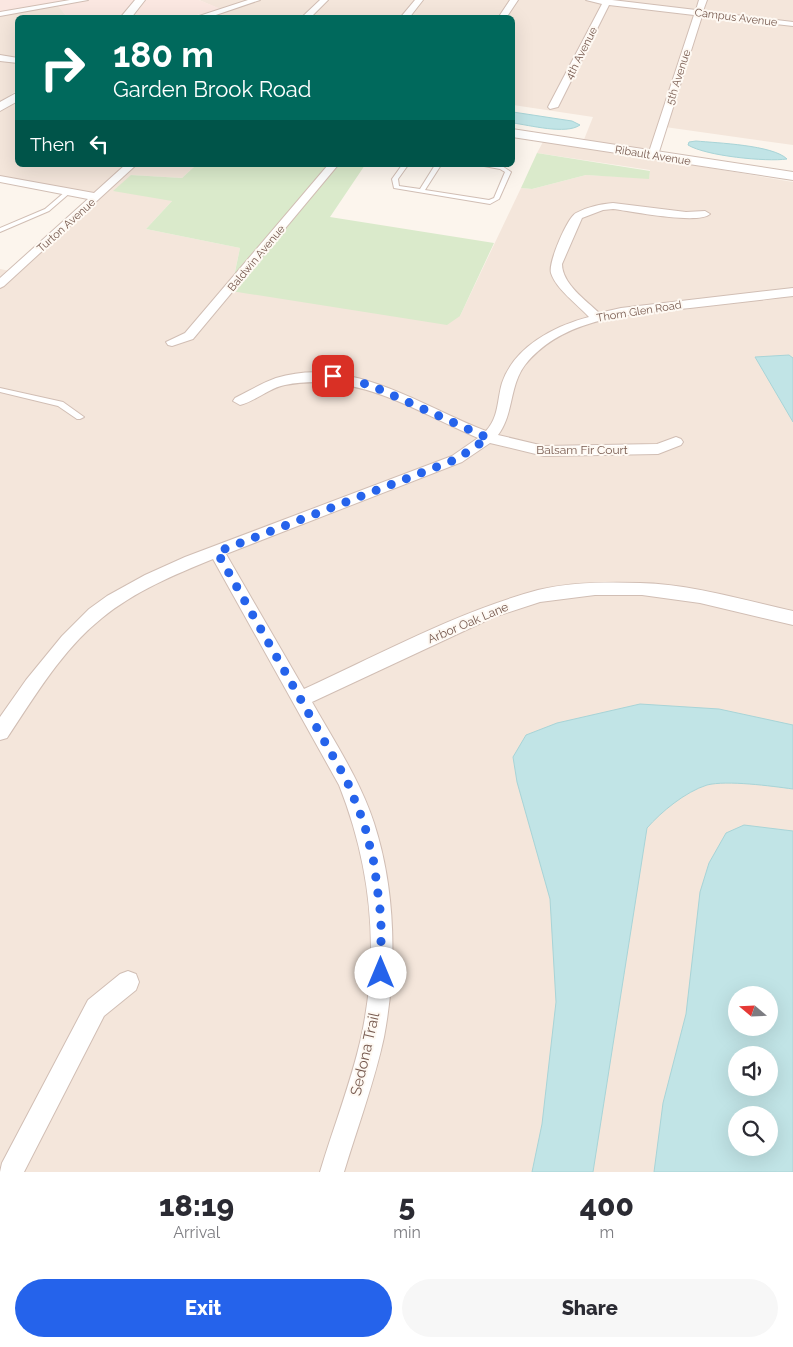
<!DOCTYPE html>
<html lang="en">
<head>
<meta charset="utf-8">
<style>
	:root { --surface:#fff; --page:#f7f7f7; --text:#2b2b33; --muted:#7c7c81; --accent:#2563eb }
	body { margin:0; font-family:Raleway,sans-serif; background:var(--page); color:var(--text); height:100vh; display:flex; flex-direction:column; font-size:19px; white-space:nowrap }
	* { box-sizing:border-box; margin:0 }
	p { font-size:16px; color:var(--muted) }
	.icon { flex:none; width:28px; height:28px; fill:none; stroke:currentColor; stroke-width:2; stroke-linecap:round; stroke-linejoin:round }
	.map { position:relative; height:1172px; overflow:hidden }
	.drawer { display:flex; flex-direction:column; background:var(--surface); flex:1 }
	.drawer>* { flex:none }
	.guide { position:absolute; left:15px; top:15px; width:500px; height:152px; border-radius:8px; box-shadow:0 5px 20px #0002; background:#00695c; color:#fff; overflow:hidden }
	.needle { width:32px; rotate:289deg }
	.fabs { position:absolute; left:728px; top:986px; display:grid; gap:10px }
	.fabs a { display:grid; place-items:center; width:50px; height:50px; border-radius:50%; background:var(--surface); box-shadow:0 5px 20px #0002; font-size:25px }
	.pin { position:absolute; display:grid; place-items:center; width:42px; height:42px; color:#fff; margin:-21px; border-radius:10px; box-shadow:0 2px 8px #0006 }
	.me { position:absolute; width:55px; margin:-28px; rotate:0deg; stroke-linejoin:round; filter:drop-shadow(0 0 4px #0008) }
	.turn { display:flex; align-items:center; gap:18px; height:105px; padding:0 15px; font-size:22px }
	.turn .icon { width:65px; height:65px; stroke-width:2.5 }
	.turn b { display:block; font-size:35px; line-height:42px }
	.then { display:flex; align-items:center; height:48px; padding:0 15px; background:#0003; gap:10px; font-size:19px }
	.eta { display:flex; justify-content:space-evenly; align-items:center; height:85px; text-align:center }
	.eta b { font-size:30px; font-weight:800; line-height:35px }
	.primary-button { display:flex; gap:10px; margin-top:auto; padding:10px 15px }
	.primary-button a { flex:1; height:58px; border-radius:30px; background:var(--accent); color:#fff; font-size:20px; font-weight:800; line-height:58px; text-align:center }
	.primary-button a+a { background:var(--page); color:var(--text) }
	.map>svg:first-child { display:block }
</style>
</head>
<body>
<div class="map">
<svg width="793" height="1172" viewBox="0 0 793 1172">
	<rect width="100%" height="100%" fill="#fcf5ed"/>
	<path fill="#f4e6db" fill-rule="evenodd" d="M 199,0 L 793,0 L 793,145 L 665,127 L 657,153 L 583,142 L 593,117 L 513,105 L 512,18 L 189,18 L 220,9 Z
		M 56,3 L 67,17 L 18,18 L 17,90 L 0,103 L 0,13 Z
		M 17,99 L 18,165 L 196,165 L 182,178 L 131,175 L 172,201 L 146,229 L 240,248 L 231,290 L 460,316 L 521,188 L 532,189 L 586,175 L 649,178 L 650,170 L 537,153 L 544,140 L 793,182 L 793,1172 L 0,1172 L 0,269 L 10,271 L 90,199 L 0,182 L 0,111 ZM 736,995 L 769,995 L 769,1028 L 736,1028 ZM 736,1055 L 769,1055 L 769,1088 L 736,1088 ZM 736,1115 L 769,1115 L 769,1148 L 736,1148 Z"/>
	<path fill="#fbe7e1" d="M 0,0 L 136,0 L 120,17 L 67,17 L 56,3 L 0,13 Z
		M 145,0 L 199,0 L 221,9 L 189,17 L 129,18 Z"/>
	<path fill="#daeacb" d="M 537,153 L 650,171 L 649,179 L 586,175 L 532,189 L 521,188 Z
		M 196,165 L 365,165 L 330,217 L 494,243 L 460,316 L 447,325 L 231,291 L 240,248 L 146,229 L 172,201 L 113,191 L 131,175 L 182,178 Z"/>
	<path fill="#c1e4e6" stroke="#a8d4d7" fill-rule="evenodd" d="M 513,112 L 572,121 L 580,125 C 566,135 529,125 513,123 Z
		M 696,141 C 717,143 773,145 787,159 C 766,162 706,156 688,145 L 689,142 Z
		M 789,355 L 793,358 L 793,422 L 755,357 Z
		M 640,704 L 719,709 L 793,725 L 793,789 C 771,786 727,780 707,785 C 685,792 661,812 647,828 L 593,1172 L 532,1172 L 542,1124 L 556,1002 L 550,899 L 517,782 L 513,757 L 526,735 L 557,723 Z
		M 744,825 L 793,831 L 793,1172 L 654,1172 L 663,1103 L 686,1014 L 700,892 L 709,863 L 726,833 ZM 736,995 L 769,995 L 769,1028 L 736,1028 ZM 736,1055 L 769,1055 L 769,1088 L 736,1088 ZM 736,1115 L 769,1115 L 769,1148 L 736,1148 Z"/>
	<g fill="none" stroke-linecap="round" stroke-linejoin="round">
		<g stroke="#d1beb4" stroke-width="2">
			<path id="service" d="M 402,165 L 408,165 L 398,179 L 399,186 L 420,189 L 435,165 L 441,165 L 425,190 L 489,200 L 494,198 L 505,172 L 500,169 L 479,165 L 502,166 L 511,172 L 499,199 L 490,204 L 394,188 L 392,179 Z
				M 66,191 L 71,192 L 49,211 L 0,232 L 0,228 L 45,209 Z
				M 0,388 L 63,402 L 84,417 L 80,419 L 77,419 L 58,406 L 0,392 Z"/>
		</g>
		<g stroke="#d1beb4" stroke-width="2">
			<path id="minor" d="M 70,0 L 88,0 L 0,16 L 0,12 Z
				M 248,0 L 260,0 L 207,18 L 193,18 Z
				M 320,0 L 328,0 L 310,18 L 301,18 Z
				M 415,0 L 423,0 L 409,18 L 400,18 Z
				M 510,0 L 518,0 L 506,18 L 498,18 Z
				M 586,0 L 612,0 L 696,10 L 699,0 L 707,0 L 703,11 L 793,22 L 793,26 L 702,16 L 658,155 L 653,158 L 648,155 L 694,15 L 609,5 L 558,107 L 550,109 L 548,107 L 602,4 Z
				M 0,55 L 18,58 L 18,63 L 0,61 Z
				M 125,165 L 136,165 L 4,286 L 0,288 L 0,278 L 88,199 L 0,182 L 0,176 L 94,193 Z
				M 328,165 L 338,165 L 193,339 L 172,346 L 168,345 L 166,342 L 185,333 Z
				M 613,203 L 686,212 L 705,211 L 710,214 C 698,225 631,211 613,209 L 603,210 L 582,218 L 562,264 C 562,284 586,300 599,313 L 621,308 L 793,288 L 793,296 C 759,300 725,304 690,308 C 634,314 564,316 525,365 C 509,386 514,414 498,435 L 544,446 L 657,444 L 676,437 L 681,439 L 683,442 L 681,445 L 658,454 L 544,456 L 490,443 L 462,462 L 226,554 L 304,689 C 380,654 457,612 538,590 C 570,582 607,582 640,583 C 691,584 743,600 793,611 L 793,625 L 700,603 L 642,595 L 595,595 L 540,602 L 494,617 L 312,702 C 334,741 360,780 374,823 C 396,891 397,968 384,1037 C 375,1080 357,1129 344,1172 L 320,1172 C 333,1128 351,1083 361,1038 C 380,952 371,866 339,785 L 213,559 C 174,575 135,591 102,618 C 62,650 35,696 7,738 L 0,740 L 0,717 L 26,680 L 62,636 L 89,609 L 107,596 L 145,575 L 185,557 L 452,456 L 478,438 C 415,411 357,371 285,385 C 269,388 256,401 240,405 L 233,401 L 235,398 C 249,391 262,383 276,378 C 350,355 421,406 486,431 C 499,417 497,400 502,383 C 514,347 554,326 589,317 C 577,304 556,289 551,273 C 548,263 567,218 576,213 C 587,207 601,204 613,203 Z
				M 128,971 L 136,974 L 139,982 L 136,990 L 104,1016 L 24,1172 L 0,1172 L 2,1163 L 88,1000 L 120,974 Z"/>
		</g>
		<g stroke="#d1beb4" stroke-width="2">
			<path id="tertiary" d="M 135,0 L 145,0 L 131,18 L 120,18 Z
				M 18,92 L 18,101 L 0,111 L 0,102 Z
				M 512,129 L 793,172 L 793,180 L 512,137 Z"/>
		</g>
		<use href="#service" fill="#fff" fill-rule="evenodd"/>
		<use href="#minor" fill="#fff" fill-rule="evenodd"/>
		<use href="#tertiary" fill="#fff" fill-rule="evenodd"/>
	</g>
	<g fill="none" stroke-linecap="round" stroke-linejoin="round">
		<path stroke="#2563eb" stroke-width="9" stroke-dasharray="0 16.2" d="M 333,376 L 370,385 L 488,438 L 457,459 L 217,552 L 347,781 L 364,823 L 374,863 L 381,917 L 381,973"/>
	</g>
	<g text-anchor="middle" stroke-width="4" stroke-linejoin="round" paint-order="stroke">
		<g font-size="11" fill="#775a4f" stroke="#fef9f3">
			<text transform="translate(736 17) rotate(7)" y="4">Campus Avenue</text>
			<text transform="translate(581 53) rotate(-63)" y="4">4th Avenue</text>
			<text transform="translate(678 77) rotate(-72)" y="4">5th Avenue</text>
			<text transform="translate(653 155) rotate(9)" y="4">Ribault Avenue</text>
			<text transform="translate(66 225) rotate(-42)" y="4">Turton Avenue</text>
			<text transform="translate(256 258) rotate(-50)" y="4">Baldwin Avenue</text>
			<text transform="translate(639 311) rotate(-9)" y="4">Thorn Glen Road</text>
		</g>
		<g font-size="12" fill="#775a4f" stroke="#fef9f3">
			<text x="582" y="454">Balsam Fir Court</text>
			<text transform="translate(468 623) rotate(-23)" y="4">Arbor Oak Lane</text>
		</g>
		<g font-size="15" fill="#775a4f" stroke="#fef9f3">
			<text transform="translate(365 1054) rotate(-77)" y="5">Sedona Trail</text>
		</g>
	</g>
</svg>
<div class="fabs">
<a><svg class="needle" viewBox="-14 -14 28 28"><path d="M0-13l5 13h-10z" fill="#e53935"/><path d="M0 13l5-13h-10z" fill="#7c7c81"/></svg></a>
<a><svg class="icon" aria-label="sound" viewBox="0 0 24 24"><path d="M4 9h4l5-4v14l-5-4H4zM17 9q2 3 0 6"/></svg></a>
<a><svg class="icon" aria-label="search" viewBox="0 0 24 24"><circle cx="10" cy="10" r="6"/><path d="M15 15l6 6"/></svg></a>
</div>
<div class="pin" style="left:333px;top:376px;background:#d93025"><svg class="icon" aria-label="arrive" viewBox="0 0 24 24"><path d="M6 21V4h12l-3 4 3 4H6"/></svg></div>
<svg class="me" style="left:381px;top:973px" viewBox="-20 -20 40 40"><circle r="19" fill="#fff"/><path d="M0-13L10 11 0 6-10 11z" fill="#2563eb"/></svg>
<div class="guide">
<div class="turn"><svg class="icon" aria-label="right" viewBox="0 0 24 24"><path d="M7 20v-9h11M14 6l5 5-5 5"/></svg><div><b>180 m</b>Garden Brook Road</div></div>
<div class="then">Then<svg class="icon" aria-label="left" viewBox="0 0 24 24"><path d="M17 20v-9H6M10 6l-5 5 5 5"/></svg></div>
</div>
</div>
<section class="drawer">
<div class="eta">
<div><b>18:19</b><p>Arrival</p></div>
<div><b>5</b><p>min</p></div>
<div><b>400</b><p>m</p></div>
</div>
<div class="primary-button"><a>Exit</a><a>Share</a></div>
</section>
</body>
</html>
